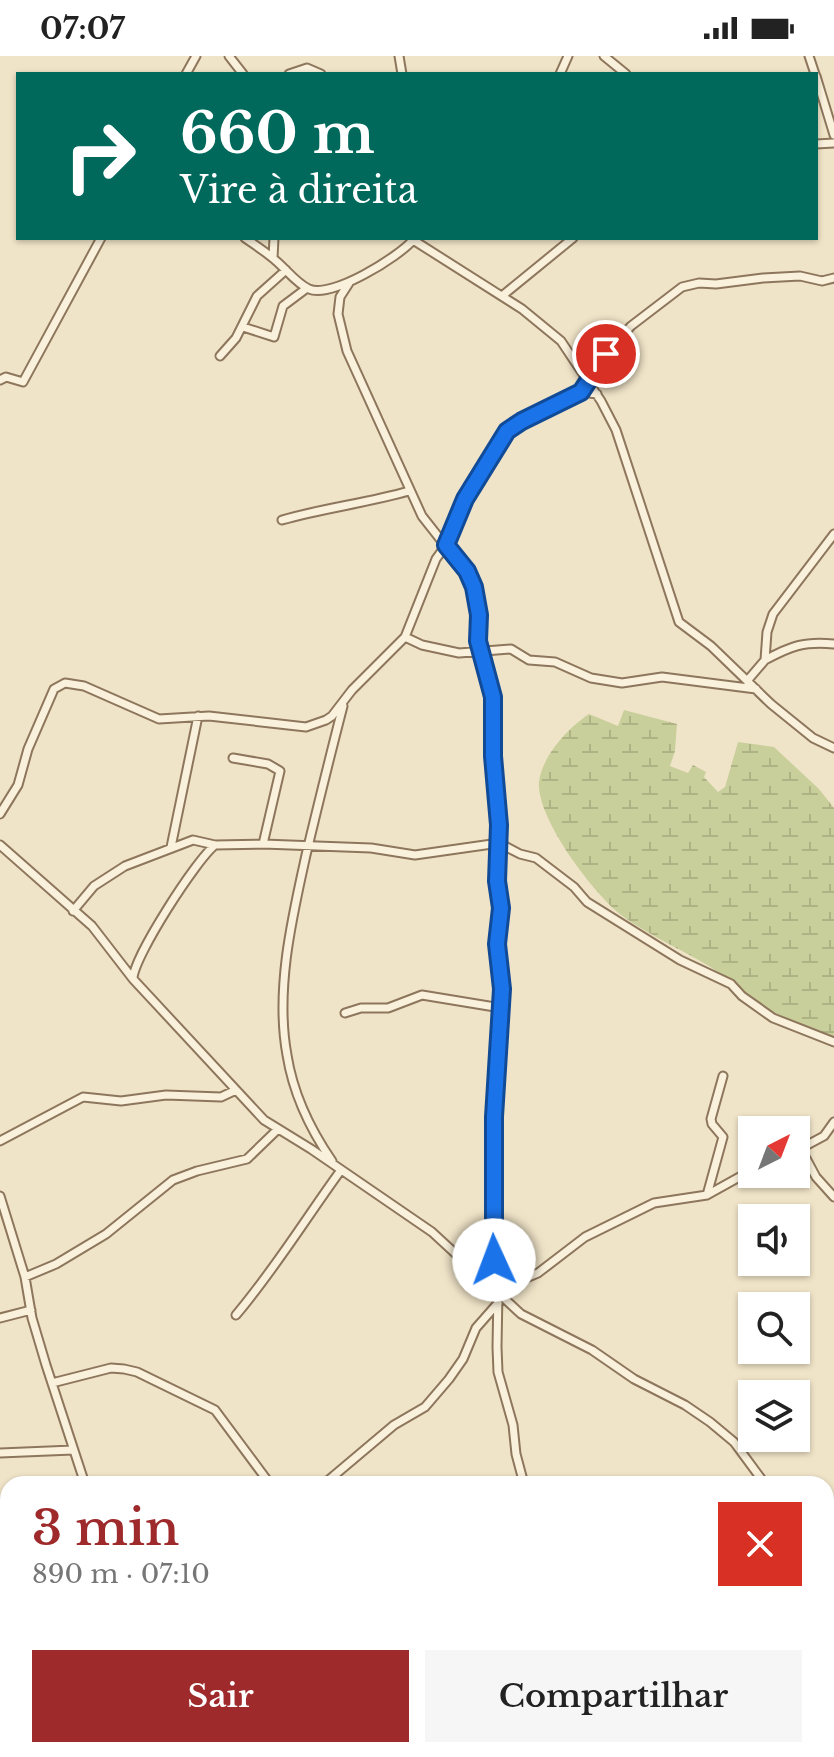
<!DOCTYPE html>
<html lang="pt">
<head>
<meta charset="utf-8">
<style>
	:root { --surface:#fff; --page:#f6f6f6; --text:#222; --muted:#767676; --accent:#9e2a2b }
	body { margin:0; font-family:"Libre Baskerville",serif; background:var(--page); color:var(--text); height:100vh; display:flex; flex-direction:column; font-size:30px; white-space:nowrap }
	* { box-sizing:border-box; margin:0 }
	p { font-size:26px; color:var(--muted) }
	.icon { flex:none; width:44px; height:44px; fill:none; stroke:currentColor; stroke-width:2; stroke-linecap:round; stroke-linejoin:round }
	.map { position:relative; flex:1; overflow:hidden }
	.details { position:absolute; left:0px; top:1420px; width:834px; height:282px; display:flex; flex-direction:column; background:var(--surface); border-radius:24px 24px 0 0; box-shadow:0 2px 6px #0004 }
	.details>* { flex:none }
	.guide { position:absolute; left:16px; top:16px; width:802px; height:168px; border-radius:0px; box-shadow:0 2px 6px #0004; background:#00695c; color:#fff; overflow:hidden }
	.needle { width:52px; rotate:42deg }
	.fabs { position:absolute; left:738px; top:1060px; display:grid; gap:16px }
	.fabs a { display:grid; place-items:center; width:72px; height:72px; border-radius:0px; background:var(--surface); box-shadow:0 2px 6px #0004; font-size:40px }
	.pin { position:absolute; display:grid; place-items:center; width:68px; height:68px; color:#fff; margin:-34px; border:4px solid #fff; border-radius:50%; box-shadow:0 2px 8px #0007 }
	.me { position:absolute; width:88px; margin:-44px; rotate:358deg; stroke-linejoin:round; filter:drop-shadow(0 0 6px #0008) }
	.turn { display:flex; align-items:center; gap:28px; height:168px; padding:0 32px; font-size:36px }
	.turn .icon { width:104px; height:104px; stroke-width:2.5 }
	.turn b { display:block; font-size:56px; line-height:68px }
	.round { display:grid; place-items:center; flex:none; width:84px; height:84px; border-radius:0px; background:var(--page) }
	.overview { display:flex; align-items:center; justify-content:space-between; height:136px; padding:0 32px }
	h1 { font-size:48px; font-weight:600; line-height:60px; color:var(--accent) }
	.primary-button { display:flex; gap:16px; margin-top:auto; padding:16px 32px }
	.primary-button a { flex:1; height:92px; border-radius:0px; background:var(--accent); color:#fff; font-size:32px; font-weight:600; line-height:92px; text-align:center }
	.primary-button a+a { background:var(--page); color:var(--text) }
	.status { display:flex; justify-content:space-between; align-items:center; height:56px; padding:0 40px; background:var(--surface); direction:ltr }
	.status svg { height:22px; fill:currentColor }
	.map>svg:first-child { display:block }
</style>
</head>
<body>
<div class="status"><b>07:07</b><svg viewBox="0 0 49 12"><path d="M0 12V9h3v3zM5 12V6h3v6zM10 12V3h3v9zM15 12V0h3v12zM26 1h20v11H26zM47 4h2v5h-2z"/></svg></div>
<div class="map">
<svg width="834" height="1701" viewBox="0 0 834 1701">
	<defs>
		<pattern id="wetland-marsh" width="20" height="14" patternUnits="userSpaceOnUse" patternTransform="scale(2)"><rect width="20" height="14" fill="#c9cf9b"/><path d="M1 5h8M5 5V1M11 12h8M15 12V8" fill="none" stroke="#aeb285"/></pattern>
	</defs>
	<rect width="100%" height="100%" fill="#f0e4c8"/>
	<path fill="url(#wetland-marsh)" d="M 624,654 L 677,668 L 675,695 L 670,710 L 688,717 L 693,709 L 706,716 L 704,721 L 718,736 L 725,731 L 738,686 L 774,691 L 819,733 L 834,752 L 834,990 C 815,983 803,973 786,963 C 776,957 764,953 754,946 C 742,937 733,926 721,918 C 689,896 652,882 621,859 C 593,837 536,762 539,726 C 542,700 568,672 589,658 L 618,670 Z"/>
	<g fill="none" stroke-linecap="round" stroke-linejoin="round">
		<g stroke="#8d765c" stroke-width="11">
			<path id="minor" d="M 229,0 L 243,18
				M 399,0 L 402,18
				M 604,0 L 626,18
				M 809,0 L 815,18
				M 186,18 L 196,0
				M 289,18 L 307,12 L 321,18
				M 560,18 L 568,0
				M 816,20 L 834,79
				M 816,88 L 834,87
				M 245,182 C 255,189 266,196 275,204 C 286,213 297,228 309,233 C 331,243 399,201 414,183
				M 410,182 L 522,253 L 561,285 L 601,345 L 616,374 L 679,566 L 711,590 L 771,648 L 813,682 L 834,692
				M 273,202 L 274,182
				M 349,227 L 340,241 L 338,258 L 347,295 L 422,460 L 470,521 L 477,545 L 478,585 L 493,641 L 493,700 L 499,769 L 497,825 L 501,852 L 497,888 L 502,939 L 493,1088 L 493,1166 L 498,1236 L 497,1291 L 498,1316 L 513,1369 L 516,1398 L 524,1428
				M 502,240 L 573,182
				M 243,271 L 274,281 L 283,250 L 307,232
				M 220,300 L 236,282 L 257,240 L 286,214
				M 0,324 L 6,321 L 23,326 L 101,182
				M 581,336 L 600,304 L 631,270 L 682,231 L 699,227 L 716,228 L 763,222 L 800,220 L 822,225 L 834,222
				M 282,464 C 324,452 367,447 409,435
				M 405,581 L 422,589 L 459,597 L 511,593 L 529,604 L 555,606 L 591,622 L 622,627 L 662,621 L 756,633
				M 765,604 C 791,590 804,585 834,588
				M 747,625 L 765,604 L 767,576 L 773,558 L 834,478
				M 233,702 L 268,708 L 280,715 L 263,788
				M 0,758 L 18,729 L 28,693 L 54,633 L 65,627 L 84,630 L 159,663 L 209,660 L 306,671 L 326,664 L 332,660 L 352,634 L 405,581 L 436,503 L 446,489 L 465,443 L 507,375 L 522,365 L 581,336 L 597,338
				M 0,789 L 92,870 L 133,923 L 264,1064 L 311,1093 L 432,1176 L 521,1258 L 592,1294 L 634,1323 L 685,1349 L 710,1366 L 734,1386 L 765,1428
				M 171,791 L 198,660
				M 73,855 L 94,830 L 125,810 L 193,784 L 215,789 L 263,788 L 371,792 L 415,799 L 499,787 L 520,798 L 536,802 L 574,831 L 587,846 L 680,904 L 731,928 L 742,940 L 773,962 L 834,986
				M 133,922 C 135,899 196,804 215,789
				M 345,957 L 361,952 L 388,952 L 422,939 L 501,952
				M 0,1085 L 83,1041 L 121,1045 L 166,1039 L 221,1041 L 236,1034
				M 801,1093 L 816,1121 L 834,1141
				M 796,1095 L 824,1080 L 834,1066
				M 332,1105 C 310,1073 293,1037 287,999 C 275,934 292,862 306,799 C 318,749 330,700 343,650
				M 707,1139 L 723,1081 L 712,1068 L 711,1063 L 723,1020
				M 0,1140 L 25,1221 L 32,1262 L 46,1309 L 85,1428
				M 25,1221 L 56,1208 L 106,1178 L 173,1124 L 197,1115 L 247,1103 L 277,1074
				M 496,1229 L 512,1228 L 538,1217 L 585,1181 L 654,1147 L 707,1139 L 752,1114
				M 236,1259 C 275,1213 306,1162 341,1114
				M 0,1262 L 31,1254
				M 52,1327 L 111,1312 L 124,1313 L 137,1316 L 215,1354 L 270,1428
				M 0,1397 L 73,1394
				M 324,1428 L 394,1369 L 425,1351 L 449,1323 L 463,1303 L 476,1272 L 498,1247
				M 826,1463 L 834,1465
				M 0,1479 L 8,1476
				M 0,1549 L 8,1555
				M 0,1683 L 11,1701
				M 162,1694 L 163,1701
				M 676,1694 L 688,1701
				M 43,1701 L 54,1694
				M 355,1701 L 360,1694
				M 549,1701 L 550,1694"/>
		</g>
		<use href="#minor" stroke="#faf1dc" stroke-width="7"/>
	</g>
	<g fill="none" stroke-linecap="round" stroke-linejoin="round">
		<g stroke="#114b97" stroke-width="20">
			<path id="route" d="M 494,1204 L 494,1061 L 502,933 L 497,888 L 501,852 L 497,825 L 499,769 L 493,700 L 493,641 L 478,585 L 479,559 L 474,531 L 467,515 L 446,489 L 465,443 L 507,375 L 522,365 L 581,336 L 606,298"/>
		</g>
		<use href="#route" stroke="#1a73e8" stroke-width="14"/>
	</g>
</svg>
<div class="fabs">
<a><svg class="needle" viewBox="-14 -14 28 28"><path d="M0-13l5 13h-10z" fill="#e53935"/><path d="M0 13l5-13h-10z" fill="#767676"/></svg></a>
<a><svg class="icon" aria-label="sound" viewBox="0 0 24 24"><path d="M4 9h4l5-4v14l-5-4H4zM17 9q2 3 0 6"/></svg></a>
<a><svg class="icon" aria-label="search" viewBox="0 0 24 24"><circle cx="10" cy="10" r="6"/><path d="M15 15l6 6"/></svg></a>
<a><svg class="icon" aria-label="layers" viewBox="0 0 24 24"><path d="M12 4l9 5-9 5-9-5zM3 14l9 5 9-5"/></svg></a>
</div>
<div class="pin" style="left:606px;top:298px;background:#d93025"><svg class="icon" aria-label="arrive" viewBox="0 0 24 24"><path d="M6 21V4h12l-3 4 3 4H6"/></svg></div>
<svg class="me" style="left:494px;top:1204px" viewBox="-20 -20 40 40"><circle r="19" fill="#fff"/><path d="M0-13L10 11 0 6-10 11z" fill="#1a73e8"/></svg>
<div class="guide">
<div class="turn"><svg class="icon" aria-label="right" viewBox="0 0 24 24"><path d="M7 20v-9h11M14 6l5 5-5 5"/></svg><div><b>660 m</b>Vire à direita</div></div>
</div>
<section class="details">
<div class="overview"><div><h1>3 min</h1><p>890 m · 07:10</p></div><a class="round" style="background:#d93025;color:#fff"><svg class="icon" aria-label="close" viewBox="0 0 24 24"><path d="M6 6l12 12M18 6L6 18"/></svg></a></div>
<div class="primary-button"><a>Sair</a><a>Compartilhar</a></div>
</section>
</div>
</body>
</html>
